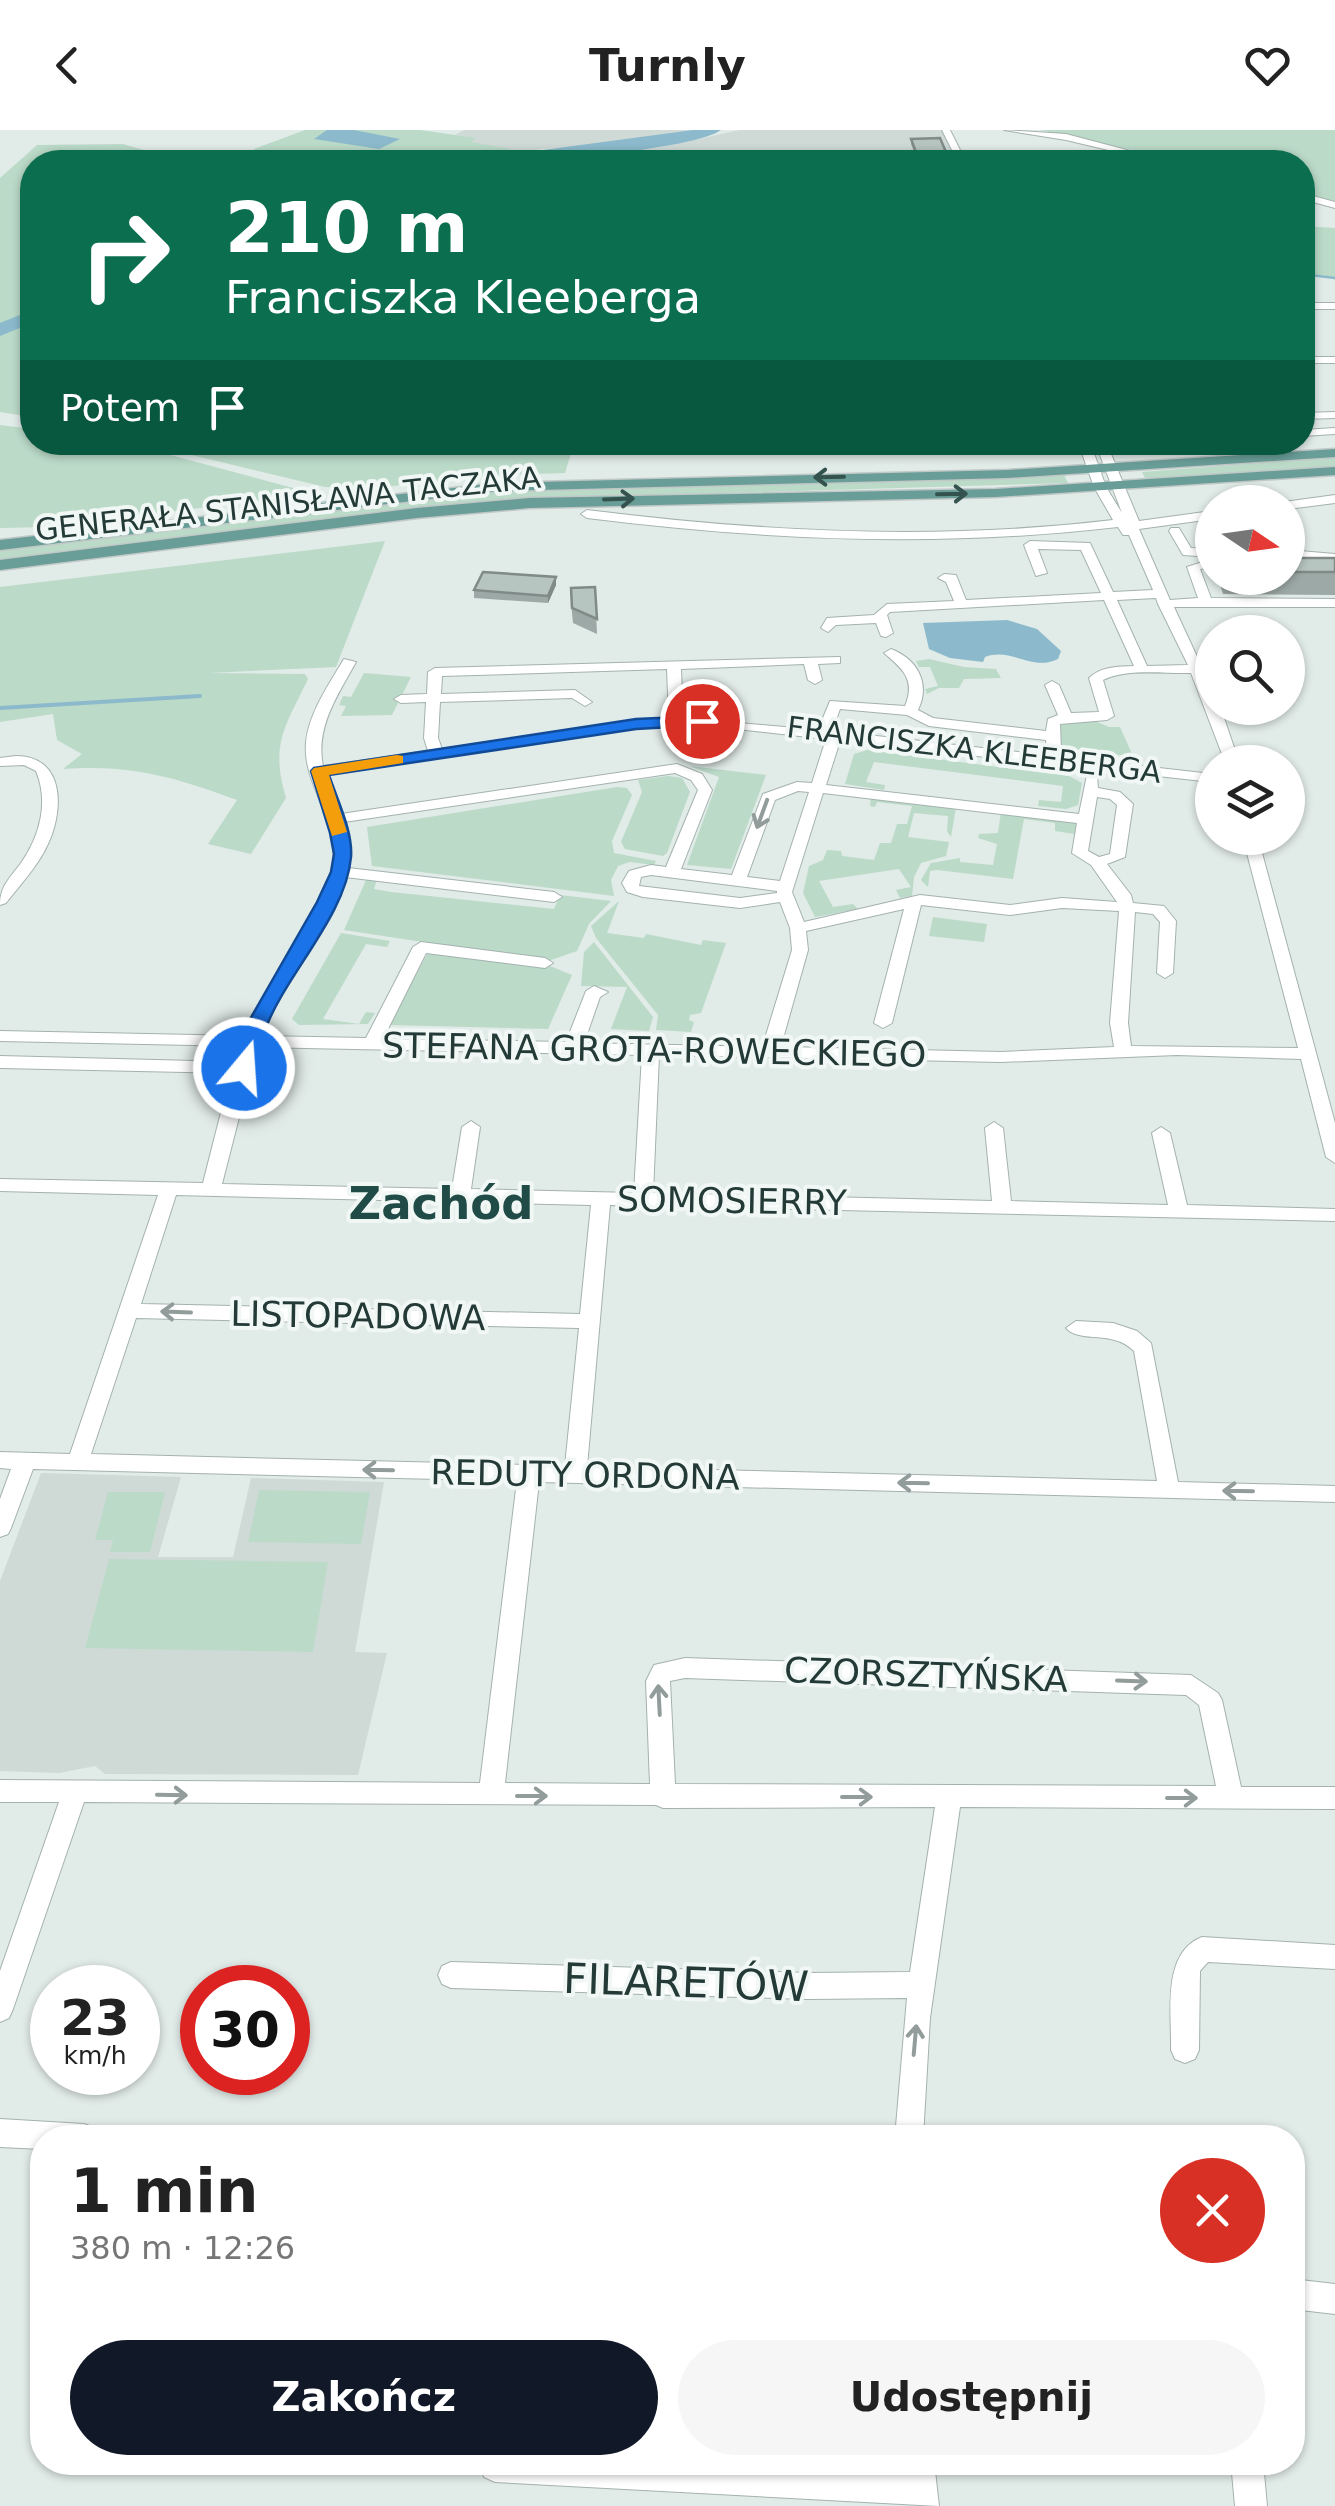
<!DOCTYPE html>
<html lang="pl">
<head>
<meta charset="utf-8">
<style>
	:root { --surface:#fff; --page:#f6f6f6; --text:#222; --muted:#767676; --accent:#111827 }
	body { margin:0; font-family:"DejaVu Sans",sans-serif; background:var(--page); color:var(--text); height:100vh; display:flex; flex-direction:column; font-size:38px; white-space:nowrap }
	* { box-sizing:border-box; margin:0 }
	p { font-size:32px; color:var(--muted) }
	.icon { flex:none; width:55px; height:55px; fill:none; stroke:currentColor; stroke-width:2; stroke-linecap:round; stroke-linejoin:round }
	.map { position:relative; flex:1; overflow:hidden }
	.details { position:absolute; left:30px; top:1995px; width:1275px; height:350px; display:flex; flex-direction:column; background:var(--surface); border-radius:40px; box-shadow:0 2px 8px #0004 }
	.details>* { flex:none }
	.guide { position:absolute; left:20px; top:20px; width:1295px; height:305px; border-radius:40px; box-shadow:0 2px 8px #0004; background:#0b6e4f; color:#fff; overflow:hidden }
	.needle { width:65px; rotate:103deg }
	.fabs { position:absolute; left:1195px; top:355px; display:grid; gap:20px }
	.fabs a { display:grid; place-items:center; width:110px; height:110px; border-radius:50%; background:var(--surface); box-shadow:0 2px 8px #0004; font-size:50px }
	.speed { position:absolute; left:30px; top:1835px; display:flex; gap:20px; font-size:50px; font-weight:700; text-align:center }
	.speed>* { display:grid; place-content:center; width:130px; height:130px; border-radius:50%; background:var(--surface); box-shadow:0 2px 8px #0004; line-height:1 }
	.speed small { font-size:25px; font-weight:400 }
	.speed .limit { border:15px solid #d22; background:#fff; color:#111 }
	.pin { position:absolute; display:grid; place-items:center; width:85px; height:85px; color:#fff; margin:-42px; border:5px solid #fff; border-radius:50%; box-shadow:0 2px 10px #0007 }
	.me { position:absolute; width:110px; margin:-55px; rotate:18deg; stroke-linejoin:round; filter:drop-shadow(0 0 8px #0008) }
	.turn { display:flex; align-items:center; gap:35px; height:210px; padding:0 40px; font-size:45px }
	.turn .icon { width:130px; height:130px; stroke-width:2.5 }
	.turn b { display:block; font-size:70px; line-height:85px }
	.then { display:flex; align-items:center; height:95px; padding:0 40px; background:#0003; gap:20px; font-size:38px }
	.round { display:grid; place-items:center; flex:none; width:105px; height:105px; border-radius:52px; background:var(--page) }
	.head { display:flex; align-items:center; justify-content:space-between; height:170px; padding:0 40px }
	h1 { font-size:60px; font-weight:700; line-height:75px }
	.button { display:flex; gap:20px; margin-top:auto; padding:20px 40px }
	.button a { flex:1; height:115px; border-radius:60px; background:var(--accent); color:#fff; font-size:40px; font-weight:700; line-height:115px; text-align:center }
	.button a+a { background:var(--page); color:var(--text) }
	header { display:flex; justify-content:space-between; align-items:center; height:130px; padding:0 40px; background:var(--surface); font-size:45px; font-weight:700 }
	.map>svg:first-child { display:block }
</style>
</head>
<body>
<header><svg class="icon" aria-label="back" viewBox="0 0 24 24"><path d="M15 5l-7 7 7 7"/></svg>Turnly<svg class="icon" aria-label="heart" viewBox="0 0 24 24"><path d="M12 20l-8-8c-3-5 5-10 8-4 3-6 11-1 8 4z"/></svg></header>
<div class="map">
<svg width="1335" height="2376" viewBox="0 0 1335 2376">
	<rect width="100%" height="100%" fill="#e1ebe8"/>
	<path fill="#cfdad7" d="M 464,0 L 694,0 L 644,13 L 541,19 L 494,32 L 443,25 L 473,8 L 455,5 Z
		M 740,0 L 942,0 L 957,32 L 572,32 L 572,26 L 660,17 Z
		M 41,1343 L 181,1347 L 158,1427 L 233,1427 L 251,1348 L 384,1352 L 355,1522 L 387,1523 L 358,1645 L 105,1644 L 95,1636 L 59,1643 L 0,1641 L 0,1451 Z"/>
	<path fill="#bbdac8" d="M 305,0 L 420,0 L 476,8 L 471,12 L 511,19 L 485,32 L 235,32 L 253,23 L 254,19 Z
		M 1040,0 L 1335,0 L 1335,72 L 1303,63 L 1302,32 L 1188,32 Z
		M 123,14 L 185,32 L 32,32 L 32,184 L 0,198 L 0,48 L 37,15 Z
		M 1303,96 L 1335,98 L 1335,147 L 1303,143 Z
		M 32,189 L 32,287 L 0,282 L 0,203 Z
		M 0,295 L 32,299 L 32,312 L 137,316 L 304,361 L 304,365 L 48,397 L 0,398 Z
		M 142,313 L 574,313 L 565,343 L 498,345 L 364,359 L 325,357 Z
		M 1335,327 L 1335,338 L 1146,350 L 1142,342 Z
		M 1064,345 L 1068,353 L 554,368 L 0,431 L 0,419 L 530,358 Z
		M 385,411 L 336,537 L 208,543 L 305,544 L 308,549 C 285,597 270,614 286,668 L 251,724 L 208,714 L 237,670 C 175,647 130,634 63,639 L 82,624 L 57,610 L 53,584 L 0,592 L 0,457 Z
		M 929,529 L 964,537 L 996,539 L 1001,548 L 964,549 L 959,558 L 939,558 L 927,564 L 925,559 L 938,556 L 930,537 L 919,537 L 916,531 Z
		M 364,543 L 411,547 L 392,585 L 341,586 L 346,576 L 339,575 L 343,566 L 351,567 Z
		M 1090,589 L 1109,597 L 1120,597 L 1133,626 L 1065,621 L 1060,614 L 1061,595 Z
		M 867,620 L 1069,646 L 1082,653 L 1078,675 L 1066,679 L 1038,676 L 1039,670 L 1061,672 L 1063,656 L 874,632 L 866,652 L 885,655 L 884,660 L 845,654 L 854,624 Z
		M 689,636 L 766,645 L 731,739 L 687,735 L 719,647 Z
		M 668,646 L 682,648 L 690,662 L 667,723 L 663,726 L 625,719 L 621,712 L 642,662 L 638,650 Z
		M 617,657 L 627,658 L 632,665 L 612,711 L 614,723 L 656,731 L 654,735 L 630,732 L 618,736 L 611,750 L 614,766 L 372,736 L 367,697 Z
		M 871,666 L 956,677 L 951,707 L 947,701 L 948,686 L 914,683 L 908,707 L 949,712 L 946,726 L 921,733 L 914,747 L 912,766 L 900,768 L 896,760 L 911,757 L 899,739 L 819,751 L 833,777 L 853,774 L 858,779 L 815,787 L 803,763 L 809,736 L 823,730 L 827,720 L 841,721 L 842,726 L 874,730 L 880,713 L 891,713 L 897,694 L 907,694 L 912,676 L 877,672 L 875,677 L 870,676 Z
		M 1001,682 L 1077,691 L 1075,704 L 1055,701 L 1055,693 L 1024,689 L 1013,749 L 937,740 L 930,741 L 928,757 L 921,750 L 931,733 L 960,728 L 960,732 L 993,735 L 997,714 L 978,708 L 979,704 L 998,703 Z
		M 367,748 L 377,749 L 374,759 L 391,762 L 554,779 L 560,765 L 611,771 L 589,794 L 577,821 L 548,831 L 344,800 Z
		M 619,771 L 607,803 L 644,808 L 646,804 L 701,815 L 703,810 L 726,813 L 701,883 L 690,885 L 689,890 L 694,892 L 691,902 L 656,900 L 658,885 L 596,808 L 591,796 Z
		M 933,787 L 987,794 L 984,812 L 929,806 Z
		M 341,803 L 390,811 L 387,817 L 366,814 L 323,889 L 359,894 L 366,882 L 375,883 L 368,894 L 299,895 L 292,889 Z
		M 594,812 L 653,887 L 649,901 L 611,899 L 627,857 L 581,856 L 584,822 Z
		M 430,819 L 550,836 L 572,845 L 548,899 L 388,895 Z
		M 259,1360 L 370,1362 L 361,1414 L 248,1412 Z
		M 108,1362 L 165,1362 L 150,1422 L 110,1422 L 113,1410 L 95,1410 Z
		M 109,1429 L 328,1432 L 313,1522 L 85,1518 Z"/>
	<path fill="#8cbacc" d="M 327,0 L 354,0 L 400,9 L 379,19 L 314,9 Z
		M 1007,490 L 1037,499 L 1061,521 L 1058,529 C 1031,542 1012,517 985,527 L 983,532 L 950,528 L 929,519 L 923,493 Z"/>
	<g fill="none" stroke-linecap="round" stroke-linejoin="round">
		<path stroke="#8cbacc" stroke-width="2.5" d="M 1302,144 L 1335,148"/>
		<path stroke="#8cbacc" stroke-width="4" d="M 0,578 L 200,566"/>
		<path fill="#8cbacc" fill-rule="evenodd" d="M 693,0 L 721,0 C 695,19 530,34 493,32 L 528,22 Z
			M 32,180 L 32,193 L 0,206 L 0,193 Z"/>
		<g stroke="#a4b2af" stroke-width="2">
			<path id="minor" d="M 942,0 L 950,0 L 966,32 L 958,32 Z
				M 1004,0 L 1066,4 L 1172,32 L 1159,32 L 1066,10 Z
				M 1302,63 L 1335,72 L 1335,78 L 1302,69 Z
				M 1302,173 L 1335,173 L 1335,179 L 1302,179 Z
				M 1302,227 L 1335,227 L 1335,233 L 1302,233 Z
				M 1335,282 L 1335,288 L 1302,289 L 1302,283 Z
				M 1335,298 L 1335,304 L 1302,306 L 1302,300 Z
				M 1078,312 L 1090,312 L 1106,357 L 1122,383 L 1095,312 L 1106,312 L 1139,391 L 1212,381 L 1212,389 L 1139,399 L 1170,470 L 1198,468 L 1187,437 L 1212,429 L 1212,437 L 1200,439 L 1211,468 L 1335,469 L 1335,477 L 1174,477 L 1212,559 L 1212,578 L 1221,579 L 1239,632 L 1225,632 L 1191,543 C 1165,544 1128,538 1103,550 L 1114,586 L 1107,590 L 1060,594 L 1061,620 L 1054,624 L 1047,620 L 1046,610 L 929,596 L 907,585 L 840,579 L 832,601 L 1212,644 L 1212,652 L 840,611 L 826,655 L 1079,684 L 1087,645 L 1097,645 L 1098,658 L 1120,662 L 1133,674 L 1125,727 L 1107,734 L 1131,765 L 1133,773 L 1164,776 L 1176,791 L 1173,843 L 1165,848 L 1157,843 L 1160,792 L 1153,784 L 1135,782 L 1128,893 L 1131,916 L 1298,918 L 1243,708 L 1258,708 L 1335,993 L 1335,1033 L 1326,1027 L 1301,929 L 1177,925 L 1001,932 L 659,925 L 653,1063 L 992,1071 L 985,998 L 994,992 L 1003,998 L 1011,1071 L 1168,1075 L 1152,1003 L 1161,997 L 1170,1003 L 1187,1075 L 1335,1079 L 1335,1091 L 610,1075 L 587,1337 L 1157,1351 L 1134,1221 C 1112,1199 1081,1214 1066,1198 L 1076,1191 L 1113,1193 L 1137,1201 L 1151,1213 L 1178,1352 L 1335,1356 L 1335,1372 L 539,1352 L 505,1653 L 650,1654 L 646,1551 L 654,1535 L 685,1528 L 1191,1545 L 1218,1563 L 1222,1570 L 1241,1657 L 1335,1657 L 1335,1679 L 960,1677 L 930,1888 L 923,2008 L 895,2008 L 907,1868 L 807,1869 L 451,1858 L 442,1854 L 438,1845 L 442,1836 L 451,1832 L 807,1843 L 910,1842 L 935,1677 L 663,1678 L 656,1675 L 84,1672 L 13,1879 L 9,1888 L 0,1892 L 0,1841 L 59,1672 L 0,1672 L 0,1650 L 480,1653 L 517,1351 L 33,1339 L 11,1398 L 8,1404 L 0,1407 L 0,1369 L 11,1339 L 0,1338 L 0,1322 L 70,1324 L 158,1065 L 0,1061 L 0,1049 L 203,1053 L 231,943 L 0,938 L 0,926 L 234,932 L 240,916 L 0,911 L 0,901 L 244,906 C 268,847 319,801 332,737 C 342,692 302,656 306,612 C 309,583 329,554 344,529 L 356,532 C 338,565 315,597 323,636 L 428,621 L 424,608 L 426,572 L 401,573 L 394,569 L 401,565 L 427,564 L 428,542 L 435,538 L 840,527 L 840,533 L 818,534 L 822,550 L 815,554 L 808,550 L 804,534 L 681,539 L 683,588 L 818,600 L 830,571 L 905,576 C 916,550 903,539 884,523 L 891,519 C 917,529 931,553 918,580 L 933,588 L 1046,601 L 1048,589 L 1058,585 L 1045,555 L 1052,551 L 1059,555 L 1071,583 L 1099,582 L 1089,548 C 1102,536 1117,537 1134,536 L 1104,470 L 890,482 L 887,485 L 893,503 L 886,507 L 881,506 L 876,493 L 836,495 L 828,502 L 821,498 L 827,488 L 874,485 L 887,474 L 954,471 L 946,452 L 938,448 L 944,444 L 956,445 L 966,470 L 1101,463 L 1081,420 L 1038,419 L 1047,443 L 1036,446 L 1024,415 L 1030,411 L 1090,413 L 1113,462 L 1153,460 L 1129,405 L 1123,405 L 1118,397 C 939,418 765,410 587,388 L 581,384 L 587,380 C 763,402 936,411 1113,390 L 1094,357 ZM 1156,468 L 1158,474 L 1188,535 L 1147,536 L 1117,470 ZM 667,539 L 669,588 L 637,590 L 442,619 L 438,608 L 440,572 L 572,568 L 585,576 L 592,572 L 575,560 L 441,564 L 442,546 ZM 701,595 L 826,609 L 812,653 L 797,652 L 763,664 L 732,745 L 681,739 L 712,660 L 702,644 L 677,634 L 341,684 L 325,644 L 637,598 ZM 675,643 L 691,650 L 698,660 L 666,737 L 651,735 L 629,741 L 622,753 L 627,762 L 643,767 L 740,778 L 780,772 L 790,798 L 792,820 L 766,905 L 766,917 L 584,913 L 600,867 L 608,862 L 594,856 L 586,861 L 566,912 L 383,909 L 426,823 L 545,838 L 553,833 L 545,828 L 421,812 L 413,817 L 366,908 L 261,906 C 283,850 330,806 345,747 L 554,772 L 562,767 L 554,762 L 348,738 L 350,719 L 344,692 ZM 798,661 L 809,662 L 780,751 L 747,747 L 775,670 ZM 823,663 L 1077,693 L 1072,723 L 1091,735 L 1117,772 L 1062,768 L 1010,775 L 920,765 L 804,792 L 792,762 ZM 1097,667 L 1110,669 L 1117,675 L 1110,724 L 1099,727 L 1088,721 ZM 651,745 L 777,761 L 777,763 L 740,768 L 639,756 L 641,747 ZM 921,775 L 1010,785 L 1062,778 L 1119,781 L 1110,893 L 1114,917 L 1001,922 L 784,917 L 784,905 L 808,820 L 806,801 L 904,779 L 874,893 L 883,898 L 892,893 ZM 257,917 L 642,925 L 634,1063 L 471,1059 L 480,997 L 471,991 L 462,997 L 452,1059 L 222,1054 ZM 176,1065 L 591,1075 L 580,1184 L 141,1174 ZM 136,1188 L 579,1198 L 565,1336 L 91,1324 ZM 685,1548 L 1186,1565 L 1199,1575 L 1216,1656 L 675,1654 L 670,1551 Z
				M 1133,312 L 1185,312 L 1180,315 L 1138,315 Z
				M 1335,365 L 1335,373 L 1288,379 L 1288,372 L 1284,372 Z
				M 1171,398 L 1179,398 L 1191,418 L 1212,419 L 1212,427 L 1183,425 L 1169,401 Z
				M 1288,420 L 1335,424 L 1335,432 L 1288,428 Z
				M 16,626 C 66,626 64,682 47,716 C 37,737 20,755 6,773 L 0,775 C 0,756 10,748 21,733 C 40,706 49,672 36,641 L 24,635 L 0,636 L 0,628 Z
				M 1202,1807 L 1335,1815 L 1335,1839 L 1208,1832 L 1200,1841 L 1199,1920 L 1195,1929 L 1185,1933 L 1175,1929 L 1171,1920 C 1172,1884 1161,1823 1202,1807 Z
				M 0,1989 L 84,1994 L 94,1998 L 98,2008 L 42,2008 L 42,2019 L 0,2017 Z
				M 1292,2149 L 1335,2154 L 1335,2184 L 1292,2179 Z
				M 479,2332 L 710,2332 L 904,2343 L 903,2332 L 934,2332 L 939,2376 L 495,2352 L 484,2347 Z
				M 1231,2332 L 1263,2332 L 1267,2376 L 1235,2376 Z"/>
		</g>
		<g stroke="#c1c8c7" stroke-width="3">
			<path id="major" d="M 1335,319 L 1335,327 L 1008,348 L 497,361 L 0,420 L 0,410 L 497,353 L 1008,340 Z
				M 1335,337 L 1335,345 L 996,367 L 529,378 L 417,388 L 0,440 L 0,430 L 417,378 L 529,368 L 996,359 Z"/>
		</g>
		<use href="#minor" fill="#fff" fill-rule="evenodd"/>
		<use href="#major" fill="#699d97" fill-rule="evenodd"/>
	</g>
	<path fill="#9da9a6" d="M 911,9 L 949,29 L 949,32 L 918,32 L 911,14 Z
		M 1288,428 L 1335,428 L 1335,465 L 1223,464 L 1218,448 L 1288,448 Z
		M 556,447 L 556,455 L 548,473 L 474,468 L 474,460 Z
		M 595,457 L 597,504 L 573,493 L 571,473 Z"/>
	<path fill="#808a87" d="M 556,447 L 556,455 L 548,473 L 548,466 Z"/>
	<path fill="#b7c5c1" stroke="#808a87" stroke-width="2.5" d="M 940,8 L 949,29 L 919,30 L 911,9 Z
		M 747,22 L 750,32 L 724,32 L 722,23 Z
		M 1288,428 L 1335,428 L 1335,442 L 1288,442 Z
		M 483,442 L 556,447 L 548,466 L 474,460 Z
		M 595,457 L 597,489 L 572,478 L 571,458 Z"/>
	<defs><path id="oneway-shaft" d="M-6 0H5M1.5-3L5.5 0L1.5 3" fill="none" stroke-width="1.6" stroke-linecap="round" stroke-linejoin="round" transform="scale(2.5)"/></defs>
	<g stroke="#34534f">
		<use href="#oneway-shaft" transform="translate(829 347) rotate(179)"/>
		<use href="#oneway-shaft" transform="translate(952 364) rotate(-1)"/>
		<use href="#oneway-shaft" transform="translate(619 369) rotate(-2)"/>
	</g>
	<g stroke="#919c9b">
		<use href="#oneway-shaft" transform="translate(762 684) rotate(110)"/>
		<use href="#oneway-shaft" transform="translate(176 1182) rotate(-178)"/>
		<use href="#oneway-shaft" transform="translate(378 1340) rotate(-179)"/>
		<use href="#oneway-shaft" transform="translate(913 1353) rotate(-179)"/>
		<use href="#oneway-shaft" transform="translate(1238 1361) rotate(-179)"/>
		<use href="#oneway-shaft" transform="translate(1132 1551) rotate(2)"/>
		<use href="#oneway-shaft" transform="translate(659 1570) rotate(-93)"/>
		<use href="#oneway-shaft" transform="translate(172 1665) rotate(1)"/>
		<use href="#oneway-shaft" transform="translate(532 1666)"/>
		<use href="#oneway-shaft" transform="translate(857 1667)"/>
		<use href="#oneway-shaft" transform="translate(1182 1668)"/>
		<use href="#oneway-shaft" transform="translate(915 1910) rotate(-85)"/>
	</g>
	<path fill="#1a73e8" stroke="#114b97" stroke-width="2.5" d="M 702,586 L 707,588 L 707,595 L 636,599 L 329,645 C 337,670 353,701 351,727 C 346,786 285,845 265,900 C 260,912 258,925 254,938 L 244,944 L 237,942 L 234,938 L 245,898 L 317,772 L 331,742 L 334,724 L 330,703 L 311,641 L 314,638 L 636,589 Z"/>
	<path fill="#f59e0b" d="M 397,625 L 403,626 L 403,633 L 329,645 L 347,702 L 332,706 L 311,641 L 314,638 Z"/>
	<g text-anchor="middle" stroke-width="8" stroke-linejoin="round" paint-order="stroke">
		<g font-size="30" fill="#233a37" stroke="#f1f7f5">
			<text transform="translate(288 374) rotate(-6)" y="10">GENERAŁA STANISŁAWA TACZAKA</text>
			<text transform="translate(974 620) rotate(7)" y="10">FRANCISZKA KLEEBERGA</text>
		</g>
		<g font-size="35" fill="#233a37" stroke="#f1f7f5">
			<text transform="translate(654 920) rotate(1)" y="12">STEFANA GROTA-ROWECKIEGO</text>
			<text transform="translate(732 1071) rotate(1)" y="12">SOMOSIERRY</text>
			<text transform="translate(358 1186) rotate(1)" y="12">LISTOPADOWA</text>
			<text transform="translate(585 1345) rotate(1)" y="12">REDUTY ORDONA</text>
			<text transform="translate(926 1545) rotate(2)" y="12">CZORSZTYŃSKA</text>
		</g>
		<g font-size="42" fill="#233a37" stroke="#f1f7f5">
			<text transform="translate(686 1852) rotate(2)" y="15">FILARETÓW</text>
		</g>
		<g font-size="45" font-weight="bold" fill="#204b46" stroke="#f1f7f5">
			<text x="441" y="1089">Zachód</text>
		</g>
	</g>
</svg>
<div class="fabs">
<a><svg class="needle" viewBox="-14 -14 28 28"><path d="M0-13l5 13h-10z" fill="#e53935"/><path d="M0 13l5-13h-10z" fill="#767676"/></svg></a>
<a><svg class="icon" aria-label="search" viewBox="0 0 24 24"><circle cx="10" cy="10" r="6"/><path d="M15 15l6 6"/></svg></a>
<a><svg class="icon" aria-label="layers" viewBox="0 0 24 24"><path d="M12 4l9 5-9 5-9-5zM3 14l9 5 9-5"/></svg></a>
</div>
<div class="speed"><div>23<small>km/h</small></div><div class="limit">30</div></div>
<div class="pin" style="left:702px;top:591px;background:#d93025"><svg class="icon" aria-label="arrive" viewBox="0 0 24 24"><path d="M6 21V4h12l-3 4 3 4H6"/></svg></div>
<svg class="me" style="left:244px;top:938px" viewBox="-20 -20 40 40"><circle r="17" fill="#1a73e8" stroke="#fff" stroke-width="3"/><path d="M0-11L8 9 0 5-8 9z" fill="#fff"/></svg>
<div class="guide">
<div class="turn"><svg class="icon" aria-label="right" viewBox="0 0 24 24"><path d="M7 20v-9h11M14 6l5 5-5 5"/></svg><div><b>210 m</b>Franciszka Kleeberga</div></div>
<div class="then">Potem<svg class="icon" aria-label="arrive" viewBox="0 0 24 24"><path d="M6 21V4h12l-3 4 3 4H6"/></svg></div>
</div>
<section class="details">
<div class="head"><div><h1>1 min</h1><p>380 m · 12:26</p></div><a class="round" style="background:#d93025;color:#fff"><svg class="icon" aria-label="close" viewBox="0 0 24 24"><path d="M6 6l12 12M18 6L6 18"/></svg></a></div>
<div class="button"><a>Zakończ</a><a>Udostępnij</a></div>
</section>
</div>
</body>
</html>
